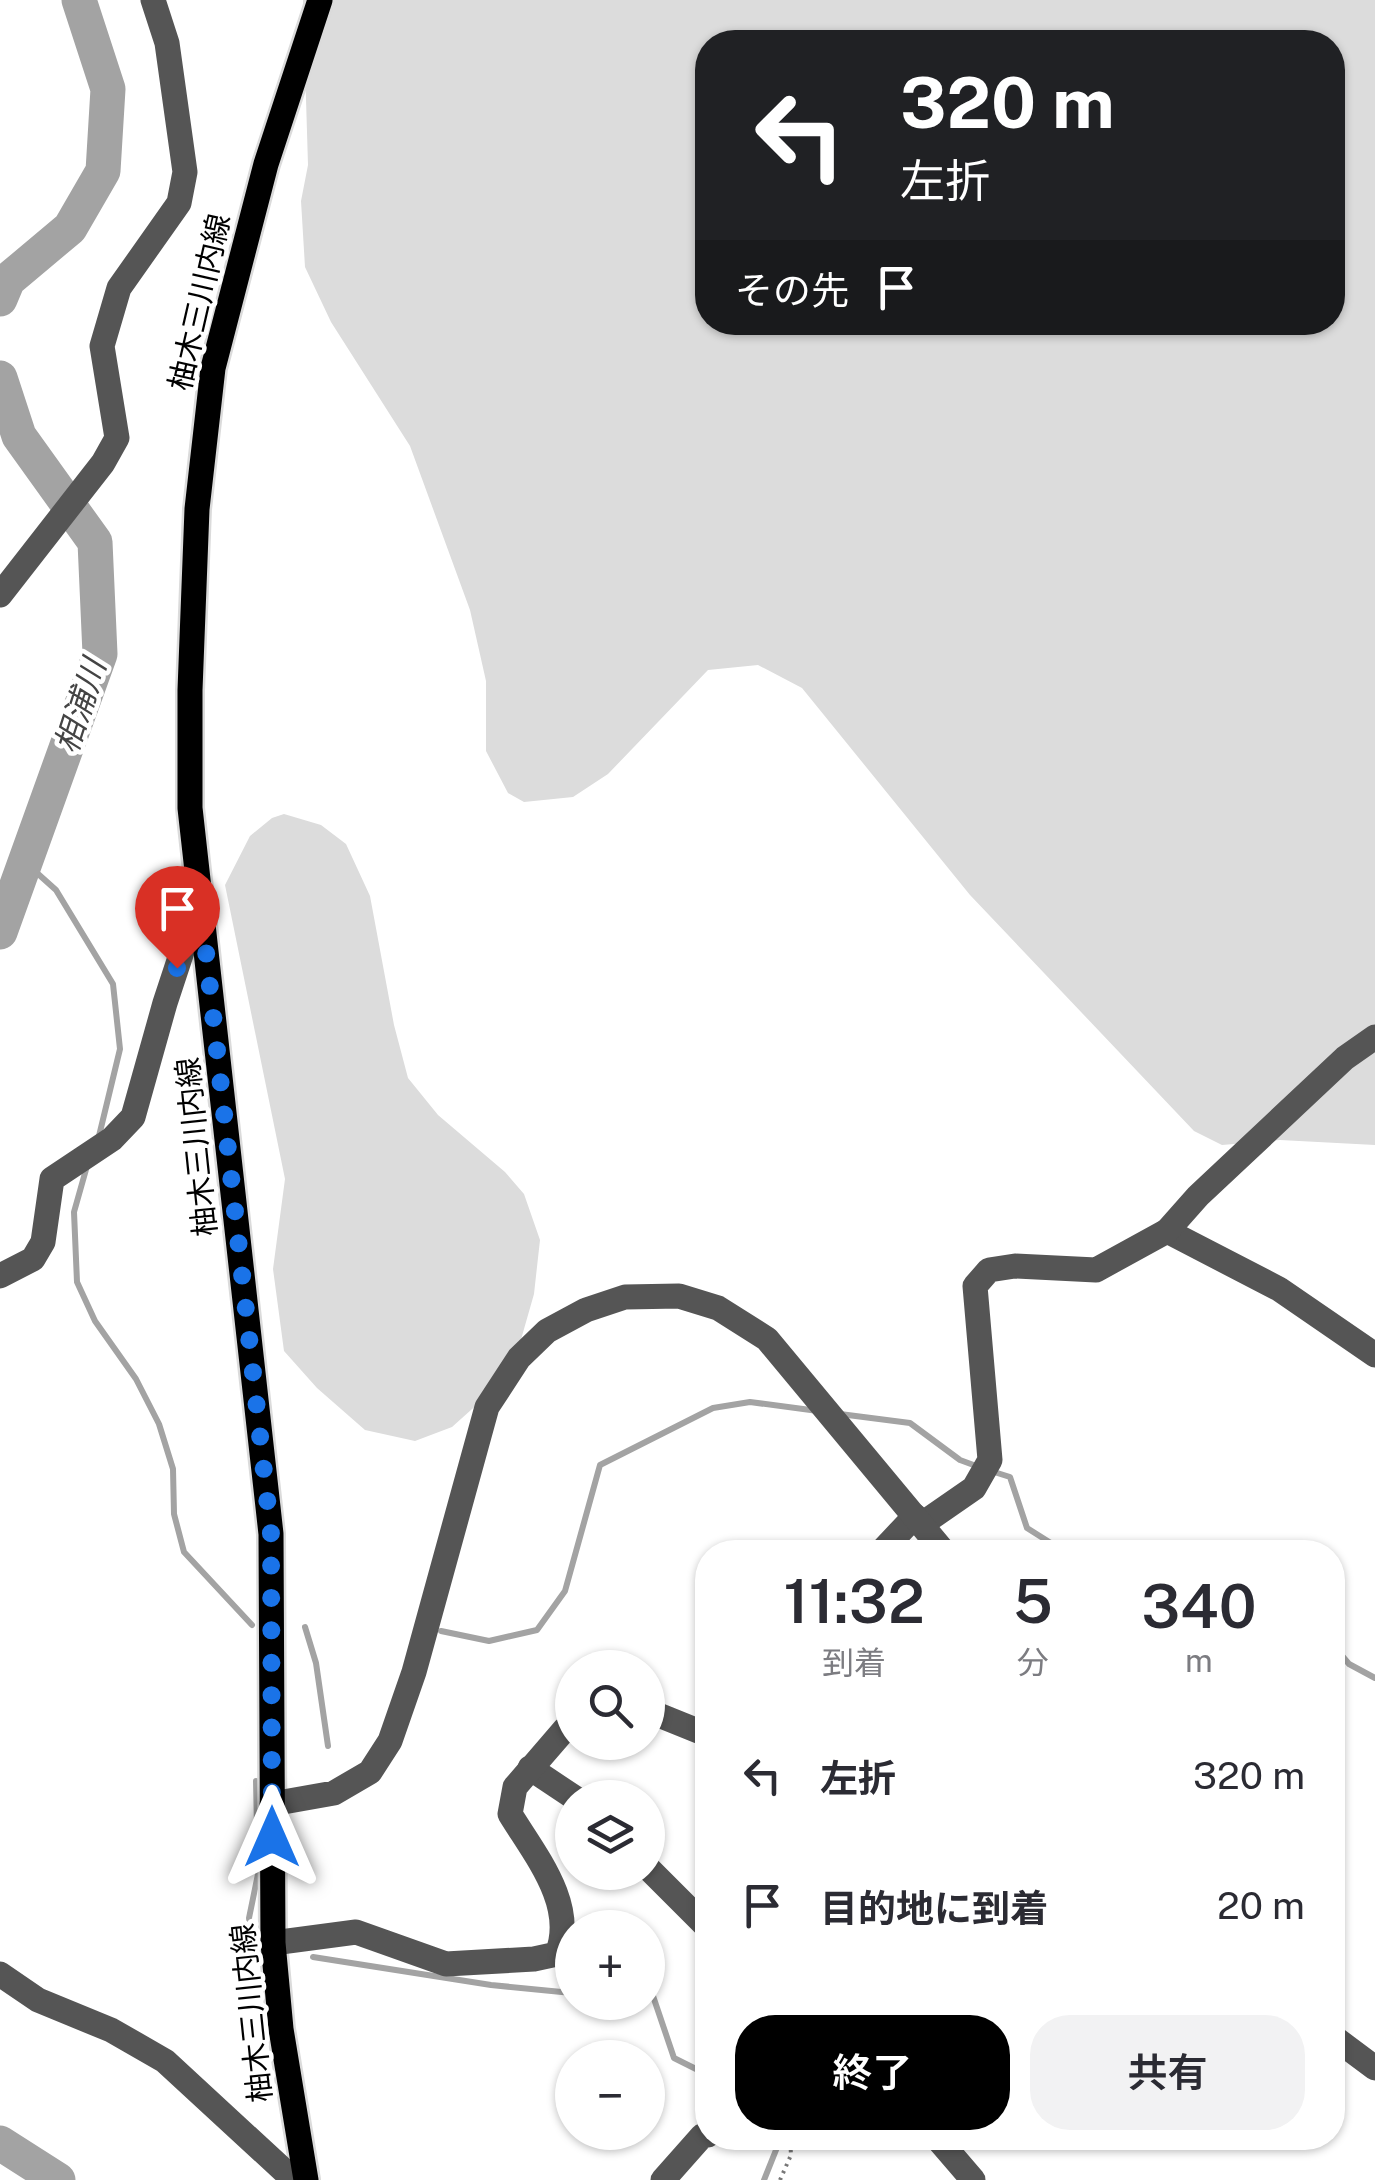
<!DOCTYPE html>
<html lang="ja">
<meta charset="utf-8">
<style>
body{margin:0;font-family:"Public Sans","Noto Sans JP",sans-serif;background:#f2f2f3;color:#2b2b33;height:100vh;display:flex;flex-direction:column;font-size:38px;white-space:nowrap}
*{box-sizing:border-box;margin:0}
p{font-size:32px;color:#7c7c81}
.icon{flex:none;width:55px;height:55px;fill:none;stroke:currentColor;stroke-width:2;stroke-linecap:round;stroke-linejoin:round}
.map{position:relative;flex:1;overflow:hidden}
.panel{position:absolute;left:695px;top:1540px;width:650px;height:610px;display:flex;flex-direction:column;background:#fff;border-radius:40px;box-shadow:0 2px 8px #0004}
.panel>*{flex:none}
.hud{position:absolute;left:695px;top:30px;width:650px;height:305px;border-radius:40px;box-shadow:0 2px 8px #0004;background:#202124;color:#fff;overflow:hidden}
.buttons{position:absolute;left:555px;top:1650px;display:grid;gap:20px}
.buttons a{display:grid;place-items:center;width:110px;height:110px;border-radius:50%;background:#fff;box-shadow:0 2px 8px #0004;font-size:50px}
.pin{position:absolute;display:grid;place-items:center;width:85px;height:85px;color:#fff;margin:-102px -42px;border-radius:50% 50% 50% 0;rotate:-45deg;box-shadow:0 0 10px #0007}
.pin .icon{rotate:45deg}
.me{position:absolute;width:110px;margin:-55px;rotate:0deg;stroke-linejoin:round;filter:drop-shadow(0 0 8px #0008)}
.turn{display:flex;align-items:center;gap:35px;height:210px;padding:0 40px;font-size:45px}
.turn .icon{width:130px;height:130px;stroke-width:2.5}
.turn b{display:block;font-size:70px;line-height:85px}
.then{display:flex;align-items:center;height:95px;padding:0 40px;background:#0003;gap:20px;font-size:38px}
.eta{display:flex;justify-content:space-evenly;align-items:center;height:170px;text-align:center}
.eta b{font-size:60px;font-weight:600;line-height:70px}
.cta{display:flex;gap:20px;margin-top:auto;padding:20px 40px}
.cta a{flex:1;height:115px;border-radius:40px;background:#000;color:#fff;font-size:40px;font-weight:600;line-height:115px;text-align:center}
.cta a+a{background:#f2f2f3;color:#2b2b33}
ul{padding:0;list-style:none}
li{display:flex;align-items:center;gap:30px;height:130px;padding:0 40px}
li div{flex:1}
li b{display:block;font-size:38px}
li em{font-style:normal}
.map>svg:first-child{display:block}
.green{fill:#dcdcdc;fill-rule:evenodd}
.lines{fill:none;stroke-linecap:round;stroke-linejoin:round}
.stream{stroke:#a3a3a3;stroke-width:6}
.river{stroke:#a3a3a3;stroke-width:35}
.major-casing{stroke:#dbdbdb;stroke-width:30}
.path{stroke:#777;stroke-width:4;stroke-dasharray:2.5 5;stroke-linecap:butt}
.minor{stroke:#555;stroke-width:25}
.major{stroke:#000;stroke-width:25}
.route{stroke:#1a73e8;stroke-width:18;stroke-dasharray:0 32.4}
.labels{text-anchor:middle;dominant-baseline:central;stroke-width:9;stroke-linejoin:round;paint-order:stroke}
.street-label{font-size:30px;fill:#000;stroke:#fff}
.water-label{font-size:32px;font-style:italic;fill:#444;stroke:#fff}
</style>
<div class="map">
<svg width="1375" height="2180" viewBox="0 0 1375 2180">
<rect width="100%" height="100%" fill="#fff"/>
<g class="green">
<path d="M303 0H1375V1145L1280 1140 1222 1145 1194 1131 970 895 802 688 758 665 708 670 608 774 573 797 524 802 508 793 486 751V681L470 610 410 446 331 322 305 267 301 201 308 165ZM708 42H1332V322H708Z"/>
<path d="M284 814 321 825 346 844 370 896 394 1025 408 1078 438 1115 505 1172 524 1194 540 1240 534 1294 518 1350 481 1401 452 1427 415 1441 365 1430 317 1388 284 1351 273 1269 285 1179 225 885 250 836 272 818Z"/>
</g>
<g class="lines">
<g class="stream">
<path d="M27 864 56 890 113 984 120 1049 99 1136"/>
<path d="M87 1166 74 1212 77 1282 95 1321 136 1379 159 1424 173 1469 174 1514 184 1552 252 1625"/>
<path d="M840 1414 910 1423 960 1460 979 1467"/>
<path d="M991 1471 1010 1477 1027 1528 1065 1552"/>
<path d="M305 1627 316 1663 328 1746"/>
<path d="M441 1631 489 1641 537 1630 565 1591 600 1465 713 1408 750 1402 818 1411"/>
<path d="M1332 1644 1349 1664 1375 1678"/>
<path d="M256 1781 258 1874 249 1918 252 1942 264 1957"/>
<path d="M313 1957 491 1985 572 1993"/>
<path d="M648 1990 652 1993 674 2058 708 2075"/>
<path d="M764 2180 778 2145 774 2138"/>
</g>
<g class="river">
<path d="M0 299 8 280 70 228 103 171 108 89 79 0"/>
<path d="M0 378 19 436 95 542 100 654 0 932"/>
<path d="M0 2143 58 2180"/>
</g>
<g class="major-casing">
<path id="major" d="M306 2180 281 2029 273 1943 271 1534 190 808V690L197 509 213 368 266 164 320 0"/>
</g>
<path class="path" d="M780 2180 791 2155 790 2138"/>
<g class="minor">
<path d="M0 595 103 463 117 438 102 346 119 288 179 203 185 172 167 43 153 0"/>
<path d="M1167 1231 1279 1289 1375 1355"/>
<path d="M0 1276 33 1259 43 1242 52 1179 112 1139 133 1117 165 1003 200 897"/>
<path d="M922 1524 974 1488 990 1460 975 1286 989 1270 1015 1266 1096 1270 1167 1231 1198 1196 1345 1058 1375 1037"/>
<path d="M881 1552 915 1516"/>
<path d="M648 1714H656L708 1735"/>
<path d="M530 1768 575 1798"/>
<path d="M272 1804 334 1793 370 1772 390 1741 414 1672 487 1407 519 1358 547 1331 586 1310 625 1297 679 1296 718 1308 767 1339 944 1552"/>
<path d="M648 1868 708 1928"/>
<path d="M273 1943 356 1932 446 1964 534 1959 557 1954C577 1905 535 1855 510 1814L515 1787 565 1729 572 1726"/>
<path d="M0 1974 38 2000 111 2030 165 2061 294 2180"/>
<path d="M1332 2036 1375 2068"/>
<path d="M937 2138 973 2180"/>
<path d="M663 2180 702 2136 708 2135"/>
</g>
<use href="#major" class="major"/>
</g>
<g class="lines">
<path class="route" d="M177 968 200 898 271 1534 272 1837"/>
</g>
<g class="labels">
<g class="street-label">
<text transform="translate(199 302) rotate(-77)">柚木三川内線</text>
<text transform="translate(196 1147) rotate(-96)">柚木三川内線</text>
<text transform="translate(251 2013) rotate(-96)">柚木三川内線</text>
</g>
<g class="water-label">
<text transform="translate(80 706) rotate(-72)">相浦川</text>
</g>
</g>
</svg>
<div class="buttons">
<a><svg class="icon" aria-label="search" viewBox="0 0 24 24"><circle cx="10" cy="10" r="6"/><path d="M15 15l6 6"/></svg></a>
<a><svg class="icon" aria-label="layers" viewBox="0 0 24 24"><path d="M12 4l9 5-9 5-9-5zM3 14l9 5 9-5"/></svg></a>
<a>+</a>
<a>−</a>
</div>
<div class="pin" style="left:177px;top:968px;background:#d93025"><svg class="icon" aria-label="arrive" viewBox="0 0 24 24"><path d="M6 21V4h12l-3 4 3 4H6"/></svg></div>
<svg class="me" style="left:272px;top:1837px" viewBox="-20 -20 40 40"><path d="M0-17L14 15 0 8-14 15z" fill="#1a73e8" stroke="#fff" stroke-width="4"/></svg>
<div class="hud">
<div class="turn"><svg class="icon" aria-label="left" viewBox="0 0 24 24"><path d="M17 20v-9H6M10 6l-5 5 5 5"/></svg><div><b>320 m</b>左折</div></div>
<div class="then">その先<svg class="icon" aria-label="arrive" viewBox="0 0 24 24"><path d="M6 21V4h12l-3 4 3 4H6"/></svg></div>
</div>
<section class="panel">
<div class="eta">
<div><b>11:32</b><p>到着</p></div>
<div><b>5</b><p>分</p></div>
<div><b>340</b><p>m</p></div>
</div>
<ul>
<li><svg class="icon" aria-label="left" viewBox="0 0 24 24"><path d="M17 20v-9H6M10 6l-5 5 5 5"/></svg><div><b>左折</b></div><em>320 m</em></li>
<li><svg class="icon" aria-label="arrive" viewBox="0 0 24 24"><path d="M6 21V4h12l-3 4 3 4H6"/></svg><div><b>目的地に到着</b></div><em>20 m</em></li>
</ul>
<div class="cta"><a>終了</a><a>共有</a></div>
</section>
</div>
